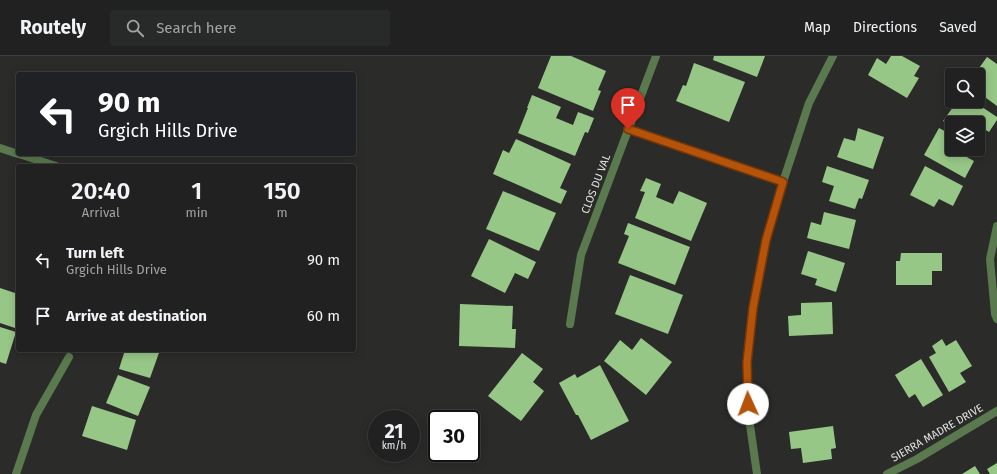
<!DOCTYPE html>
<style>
body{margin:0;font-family:"Fira Sans",sans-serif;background:#282929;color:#f1f3f6;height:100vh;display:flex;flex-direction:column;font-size:15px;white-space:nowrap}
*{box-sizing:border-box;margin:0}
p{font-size:13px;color:#a2a3a5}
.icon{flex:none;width:22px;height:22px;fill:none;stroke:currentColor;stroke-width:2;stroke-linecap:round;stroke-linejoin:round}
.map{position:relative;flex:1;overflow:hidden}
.sheet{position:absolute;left:16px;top:108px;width:340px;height:188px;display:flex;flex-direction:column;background:#202120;border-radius:4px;box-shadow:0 2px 10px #0003,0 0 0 1px #3d3e3e}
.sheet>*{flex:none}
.banner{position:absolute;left:16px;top:16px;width:340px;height:84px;border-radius:4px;box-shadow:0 2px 10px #0003,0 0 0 1px #3d3e3e;background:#202124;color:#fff;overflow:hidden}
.buttons{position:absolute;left:945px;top:12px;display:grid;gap:8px}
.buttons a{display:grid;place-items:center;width:40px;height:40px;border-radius:4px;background:#202120;box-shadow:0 2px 10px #0003,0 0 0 1px #3d3e3e;font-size:20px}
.speed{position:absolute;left:368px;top:354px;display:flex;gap:8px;font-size:20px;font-weight:700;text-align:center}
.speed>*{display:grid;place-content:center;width:52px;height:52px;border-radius:50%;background:#202120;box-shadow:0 2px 10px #0003,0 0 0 1px #3d3e3e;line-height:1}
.speed small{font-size:10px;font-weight:400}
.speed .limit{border:2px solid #111;border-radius:6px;background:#fff;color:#111}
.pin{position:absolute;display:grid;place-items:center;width:34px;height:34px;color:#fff;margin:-41px -17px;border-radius:50% 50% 50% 0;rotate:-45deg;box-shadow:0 0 4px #0007}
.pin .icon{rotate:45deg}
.me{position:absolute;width:44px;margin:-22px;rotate:358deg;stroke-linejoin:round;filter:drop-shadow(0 0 3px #0008)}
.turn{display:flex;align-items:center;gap:14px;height:84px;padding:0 16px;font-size:18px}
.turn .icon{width:52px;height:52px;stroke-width:2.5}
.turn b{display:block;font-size:28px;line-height:34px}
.eta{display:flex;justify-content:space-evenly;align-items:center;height:68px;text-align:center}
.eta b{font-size:24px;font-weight:600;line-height:28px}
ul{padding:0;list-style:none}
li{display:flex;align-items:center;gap:12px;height:56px;padding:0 16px}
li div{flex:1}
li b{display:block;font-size:15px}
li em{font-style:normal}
header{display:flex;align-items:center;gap:24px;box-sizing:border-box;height:56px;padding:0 20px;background:#202120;border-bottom:1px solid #3d3e3e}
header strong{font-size:19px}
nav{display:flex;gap:22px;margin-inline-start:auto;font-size:14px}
.search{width:280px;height:36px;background:#282929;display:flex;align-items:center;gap:10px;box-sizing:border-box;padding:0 14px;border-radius:4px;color:#a2a3a5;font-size:15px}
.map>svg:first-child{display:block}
.building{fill:#97c786}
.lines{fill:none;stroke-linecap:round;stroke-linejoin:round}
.minor{stroke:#5a794f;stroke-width:8}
.route-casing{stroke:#753606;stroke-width:10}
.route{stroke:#b45309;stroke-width:7}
.labels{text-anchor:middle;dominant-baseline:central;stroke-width:4;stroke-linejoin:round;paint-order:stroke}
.street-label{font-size:11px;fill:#e0e1e0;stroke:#2b2c2a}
</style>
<header>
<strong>Routely</strong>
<div class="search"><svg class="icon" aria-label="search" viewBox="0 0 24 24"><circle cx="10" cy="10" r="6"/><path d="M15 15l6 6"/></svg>Search here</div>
<nav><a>Map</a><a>Directions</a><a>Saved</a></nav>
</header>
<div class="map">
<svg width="997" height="418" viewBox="0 0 997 418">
<rect width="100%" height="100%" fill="#2b2c2a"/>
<g class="building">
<path d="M551 0H571L606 15 598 34 601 35 593 55 538 32Z"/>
<path d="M714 0H765L757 21 713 4Z"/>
<path d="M891 0H902L920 10 914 20 919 22 907 42 868 19 877 2 886 8Z"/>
<path d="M987 1 997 8V50L978 36V19H974Z"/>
<path d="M694 7 745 26 729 66 676 45 683 29 686 30Z"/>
<path d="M532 39 561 51 556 62 573 69 578 56 594 62 588 77 585 76 575 100 518 77 528 52H527Z"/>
<path d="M960 45H973L997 61V64L989 76 981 71 978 75V67H952V70L943 65 956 47 958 48Z"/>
<path d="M858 72 884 81 873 113 837 101 844 82 855 85Z"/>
<path d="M939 72 952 79V93H966L963 99 974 105 965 122 924 99Z"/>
<path d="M516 83 571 108 560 132 567 135 561 148 493 118 503 94 509 97Z"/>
<path d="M827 110 869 124 862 143 859 142 855 153 829 145 834 130 822 126Z"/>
<path d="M925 110 963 130 953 150 939 143 934 151 910 139Z"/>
<path d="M646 122 661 128 656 141 673 148 679 135 707 147 691 185 635 162 645 136 640 135Z"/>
<path d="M503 135 556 157 539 195 486 173Z"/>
<path d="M824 156 856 164 849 193 807 182 811 166 821 169Z"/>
<path d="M628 167 690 191 675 229 618 207 629 180 624 178Z"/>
<path d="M489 183 536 206 528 223 515 217 505 237 471 220Z"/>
<path d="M808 195 845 207 836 236 815 229 817 223 801 218Z"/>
<path d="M901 197H942V215H932V229H896V205H900Z"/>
<path d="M630 219 683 239 668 278 615 258Z"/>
<path d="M0 232 18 238V273L0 267Z"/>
<path d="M832 246 833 278 789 280 788 260 801 259V247Z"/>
<path d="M460 248 513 250 512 273H516L515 292 459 290Z"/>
<path d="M0 271 16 276 6 308 0 306Z"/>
<path d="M641 282 672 306 646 339 604 305 620 284 632 294Z"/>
<path d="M942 283 946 290 956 284 972 310 960 317 966 326 949 336 929 301 936 297 932 290Z"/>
<path d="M125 294H160L150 322 119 313Z"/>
<path d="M522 297 543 313 533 326 544 335 521 365 488 340Z"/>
<path d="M921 303 943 339 923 351 915 338 909 342 895 319Z"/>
<path d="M600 309 629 365 591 384 578 359H576L559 327 575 318 577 322Z"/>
<path d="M118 319 150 331 138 360 106 347Z"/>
<path d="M92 350 136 364 127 394 82 380Z"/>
<path d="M833 370 836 392 831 393 832 403 803 407 801 392 791 393 789 376Z"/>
<path d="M997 407V418H990L987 413Z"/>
<path d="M975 410 980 418H962Z"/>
</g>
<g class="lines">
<g class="minor">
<path d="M628 73 783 126"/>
<path d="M0 92 18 98"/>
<path d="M19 98 56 110"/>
<path d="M997 170 990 203 995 258 997 263"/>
<path d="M570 268 581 199 656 0"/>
<path d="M16 418 36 359 69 301"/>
<path d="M757 418 749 362 747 306 753 252 766 184 783 126 809 47 833 0"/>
<path d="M887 418 917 403 997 355"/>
</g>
</g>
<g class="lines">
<g class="route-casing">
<path id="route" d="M628 73 783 126 766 184 753 252 747 306 748 348"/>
</g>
<use href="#route" class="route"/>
</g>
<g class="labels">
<g class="street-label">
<text transform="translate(596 128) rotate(-69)">CLOS DU VAL</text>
<text transform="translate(937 377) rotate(-30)">SIERRA MADRE DRIVE</text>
</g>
</g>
</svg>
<div class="buttons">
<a><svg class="icon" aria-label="search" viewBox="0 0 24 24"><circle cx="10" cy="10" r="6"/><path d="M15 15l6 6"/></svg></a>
<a><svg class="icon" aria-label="layers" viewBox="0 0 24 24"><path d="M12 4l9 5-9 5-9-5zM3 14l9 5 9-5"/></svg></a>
</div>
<div class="speed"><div>21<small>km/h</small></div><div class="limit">30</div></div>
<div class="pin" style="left:628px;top:73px;background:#d93025"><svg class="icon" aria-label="arrive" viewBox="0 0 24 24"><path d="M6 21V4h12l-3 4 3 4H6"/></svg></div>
<svg class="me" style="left:748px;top:348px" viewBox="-20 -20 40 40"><circle r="19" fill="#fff"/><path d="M0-13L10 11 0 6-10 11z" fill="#b45309"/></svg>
<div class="banner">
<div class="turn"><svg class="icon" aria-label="left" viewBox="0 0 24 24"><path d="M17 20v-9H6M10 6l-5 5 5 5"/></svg><div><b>90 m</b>Grgich Hills Drive</div></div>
</div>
<section class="sheet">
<div class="eta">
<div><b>20:40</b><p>Arrival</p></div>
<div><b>1</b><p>min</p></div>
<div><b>150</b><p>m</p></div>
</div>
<ul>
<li><svg class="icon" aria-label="left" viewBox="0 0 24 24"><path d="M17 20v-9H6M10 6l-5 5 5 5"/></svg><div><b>Turn left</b><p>Grgich Hills Drive</p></div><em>90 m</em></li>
<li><svg class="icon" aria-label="arrive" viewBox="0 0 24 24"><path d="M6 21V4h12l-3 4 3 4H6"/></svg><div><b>Arrive at destination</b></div><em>60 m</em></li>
</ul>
</section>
</div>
